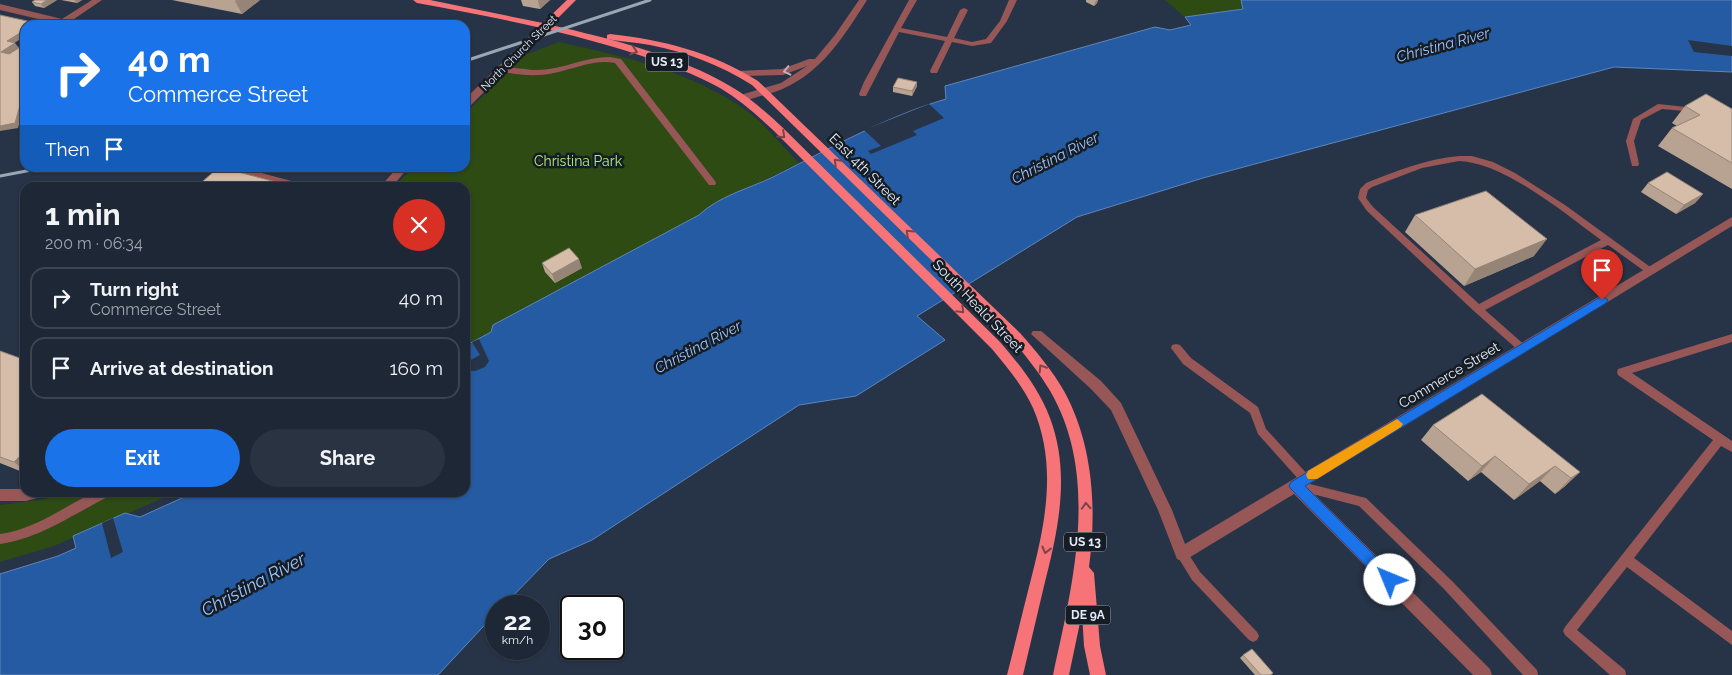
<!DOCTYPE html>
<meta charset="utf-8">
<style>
body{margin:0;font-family:Raleway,sans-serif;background:#2a3341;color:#f1f3f6;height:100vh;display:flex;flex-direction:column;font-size:19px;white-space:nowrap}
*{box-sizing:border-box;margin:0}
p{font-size:16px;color:#a0a5ad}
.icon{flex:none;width:28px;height:28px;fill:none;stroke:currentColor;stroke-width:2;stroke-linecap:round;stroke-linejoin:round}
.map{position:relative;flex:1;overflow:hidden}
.sheet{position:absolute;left:20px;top:182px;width:450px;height:315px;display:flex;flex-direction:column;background:#1d2735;border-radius:15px;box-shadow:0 1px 4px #0004,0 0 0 1px #3b4450}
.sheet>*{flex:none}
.hud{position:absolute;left:20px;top:20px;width:450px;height:152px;border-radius:15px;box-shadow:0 1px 4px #0004,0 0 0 1px #3b4450;background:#1a73e8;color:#fff;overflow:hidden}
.speed{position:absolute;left:485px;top:595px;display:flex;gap:10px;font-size:25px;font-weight:700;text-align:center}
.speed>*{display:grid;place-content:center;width:65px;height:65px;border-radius:50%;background:#1d2735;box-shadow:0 1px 4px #0004,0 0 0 1px #3b4450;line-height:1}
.speed small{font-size:12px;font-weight:400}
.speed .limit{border:2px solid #111;border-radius:8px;background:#fff;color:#111}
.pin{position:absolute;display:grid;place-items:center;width:42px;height:42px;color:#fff;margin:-51px -21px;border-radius:50% 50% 50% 0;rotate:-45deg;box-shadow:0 0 5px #0007}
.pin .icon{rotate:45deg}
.me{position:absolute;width:55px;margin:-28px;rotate:315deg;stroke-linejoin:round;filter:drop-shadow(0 0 4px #0008)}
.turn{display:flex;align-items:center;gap:18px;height:105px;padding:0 25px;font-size:22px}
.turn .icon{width:65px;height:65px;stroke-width:2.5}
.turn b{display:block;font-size:35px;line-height:42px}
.then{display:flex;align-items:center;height:48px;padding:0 25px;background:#0003;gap:10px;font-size:19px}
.round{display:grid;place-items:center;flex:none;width:52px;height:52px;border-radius:26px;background:#2a3341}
.head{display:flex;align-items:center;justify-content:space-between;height:85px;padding:0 25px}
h1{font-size:30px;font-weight:700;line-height:38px}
.primary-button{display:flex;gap:10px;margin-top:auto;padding:10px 25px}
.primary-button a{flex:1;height:58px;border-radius:30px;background:#1a73e8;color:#fff;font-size:20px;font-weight:700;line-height:58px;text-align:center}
.primary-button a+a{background:#2a3341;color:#f1f3f6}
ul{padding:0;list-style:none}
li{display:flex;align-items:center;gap:15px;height:62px;margin:0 10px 8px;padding:0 15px;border:2px solid #3b4450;border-radius:15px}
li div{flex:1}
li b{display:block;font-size:19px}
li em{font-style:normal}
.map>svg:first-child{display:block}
.green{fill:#2d4b13}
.water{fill:#255ba2;stroke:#5e86bc}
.pier{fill:#273447}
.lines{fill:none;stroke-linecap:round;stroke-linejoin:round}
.service{fill:#975757;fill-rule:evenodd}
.minor{fill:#975757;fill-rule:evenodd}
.tertiary{fill:#975757;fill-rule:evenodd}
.primary{fill:#f67478;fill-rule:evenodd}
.rail{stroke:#9ba6b5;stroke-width:3}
.wall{fill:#b8a392}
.shaded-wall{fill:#968477}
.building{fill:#d6bdaa;stroke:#968477}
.oneway{stroke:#7b444a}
.oneway2{stroke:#c4b0b7}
.route{fill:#1a73e8;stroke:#114b97}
.slow{fill:#f59e0b}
.labels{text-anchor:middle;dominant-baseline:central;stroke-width:5;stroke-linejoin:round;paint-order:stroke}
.far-street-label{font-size:11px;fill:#e2ebf7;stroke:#161c24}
.shield{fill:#161c24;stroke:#a5adb8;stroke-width:1}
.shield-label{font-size:12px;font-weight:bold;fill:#e2ebf7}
.park-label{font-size:14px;fill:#adee7e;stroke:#161c24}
.street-label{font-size:14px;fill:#e2ebf7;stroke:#161c24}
.water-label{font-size:15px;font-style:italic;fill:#99c3fd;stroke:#161c24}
.near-water-label{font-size:18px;font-style:italic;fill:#99c3fd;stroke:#161c24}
</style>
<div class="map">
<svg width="1732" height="675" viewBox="0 0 1732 675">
<rect width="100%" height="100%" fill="#273447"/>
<g class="green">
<path d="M1165 0H1241L1244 8 1185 17Z"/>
<path d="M559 42C623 56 694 72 748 112 767 126 783 147 799 163L742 191 702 223 465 345V188H393L413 168H465V114L522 56Z"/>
<path d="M64 493H174L54 546 0 562V505L46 499Z"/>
</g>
<path class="water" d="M1241 0H1732V72L1614 67 1203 178 1077 217 917 316 945 340 856 396 799 405 592 540 549 559 503 606H496V613L438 675H0V574L58 556 76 548 73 536 125 513 140 517 193 493 465 492V346L491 332 493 325 699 215C719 196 748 189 773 177 829 149 885 117 946 99L945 86 1155 27 1170 30 1191 25 1185 17 1243 9Z"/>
<g class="pier">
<path d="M1688 40 1732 46V56L1694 52Z"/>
<path d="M929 104 944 118 913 131 917 135 871 154 868 151 881 146 864 130Z"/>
<path d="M479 339 489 361 485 367 475 371H465V363L480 355 472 342Z"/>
<path d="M113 518 123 552 111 558 102 523Z"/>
</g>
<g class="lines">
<g class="service">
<path d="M909 0H917L901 28 947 37 960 10 964 8 968 10 954 38 972 42 986 39 1000 21 1009 0H1017L1007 21 991 43 972 46 952 42 937 73H931L930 71 945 41 899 32 867 94 866 96H860L859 94 864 82Z"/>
<path d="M610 57 621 59 715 181 716 183 715 185H709L615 63C594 59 575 69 554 73 536 77 517 75 499 71L498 69C504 65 527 70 536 70 562 70 584 57 610 57Z"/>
<path d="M1658 104 1696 108 1700 110 1696 112 1662 109 1641 120 1634 141 1639 164 1638 166H1632L1626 141 1633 119Z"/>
<path d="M1459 156H1472L1493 162 1515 173 1565 205 1653 269 1655 271 1653 273H1647L1608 245 1485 310 1528 348 1527 351H1519L1475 312 1367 211 1358 198 1360 189 1366 183C1396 171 1426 159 1459 156ZM1459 161C1505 163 1564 213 1601 240L1479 304 1373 207 1366 198 1368 190 1372 187 1422 168Z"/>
<path d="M243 168 310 186 311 188H294L240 173 239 171Z"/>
<path d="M1732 334V342L1632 373 1732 441V452L1721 446 1634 558 1732 631V645L1627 567 1577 630 1625 670 1626 675H1610L1565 635 1563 631 1565 627 1713 440 1618 375 1617 372 1618 369Z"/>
<path d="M1176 344 1180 345 1191 358 1258 407 1266 429 1309 476 1311 479 1306 483 1366 498 1452 581 1537 670 1538 675H1523L1444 589 1359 506 1293 489 1291 486 1293 483 1301 482 1258 434 1250 413 1183 364 1171 348 1172 345Z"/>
<path d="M95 492H113L112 495C74 513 42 538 0 544V534C36 529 63 507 95 492Z"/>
<path d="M1182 549 1186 550 1200 572 1257 632 1259 636 1257 640 1253 642 1249 640 1192 580 1176 554 1178 550Z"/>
</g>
<g class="minor">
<path d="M92 0H102L71 21 80 25H64L0 10V4L62 19Z"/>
<path d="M859 0H867C841 41 815 83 764 95 756 97 746 102 737 100V96L781 83 807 66 783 75 741 76 736 73 738 71 782 69 809 59H815L835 35Z"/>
<path d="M1732 217V226L1306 486 1490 669 1492 675H1473L1294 494 1187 559 1182 561 1177 559 1158 510 1111 410 1091 389 1031 334 1033 331H1041L1101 381 1121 403 1172 510 1185 544Z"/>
</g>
<g class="tertiary">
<path d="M545 23 550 26 469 107 465 108V99L542 24Z"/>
<path d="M397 168H408L391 188H379Z"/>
<path d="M0 489H25V492H46L44 496 26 501H0Z"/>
</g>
<g class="primary">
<path d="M413 0H430L543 23 567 0H576L551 25C608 38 680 56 730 86 749 97 765 111 781 126L1000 342C1020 365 1039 389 1050 418 1071 474 1058 531 1044 586 1037 616 1030 645 1023 675H1007C1015 644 1022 614 1030 583 1045 525 1058 466 1033 408 1023 386 1007 367 992 349L774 131C757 115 740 100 720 88 695 74 667 64 639 55 567 31 492 17 417 3Z"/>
<path d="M610 34C663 40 712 52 758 81L1020 333C1036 351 1052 370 1064 391 1093 444 1097 508 1089 567L1094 573 1100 646 1106 675H1090L1084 646 1082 613 1069 675H1053C1072 587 1099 483 1054 398 1043 377 1027 358 1012 339L752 85C720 65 687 52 650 45 635 42 621 42 607 39V35Z"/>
</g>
<g class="rail">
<path d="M465 61 650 0"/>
<path d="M0 176 42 168"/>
</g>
</g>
<g class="wall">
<path d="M57 0 44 8 35 6 32 2Z"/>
<path d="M61 0H82L77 3Z"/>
<path d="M172 0H260L242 14Z"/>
<path d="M521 0H550L540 9 523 6Z"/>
<path d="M1086 0H1098L1097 3 1094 6 1086 2Z"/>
<path d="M917 86 912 96 893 92V87Z"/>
<path d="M1685 106 1732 109V189L1658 146 1672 128 1677 126 1672 123Z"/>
<path d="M1648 183 1703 194 1695 203 1676 214 1641 192Z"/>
<path d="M1415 215 1534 256 1464 286 1405 232Z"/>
<path d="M542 263 582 268 555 283 545 272Z"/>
<path d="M0 351 25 360V473L0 463Z"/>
<path d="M1433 425 1580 472 1564 487 1555 494 1540 481 1514 500 1481 472 1468 481 1421 440Z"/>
<path d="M1243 655 1273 673 1271 675H1255L1240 658Z"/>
</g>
<g class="shaded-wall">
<path d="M47 0H57L44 8 41 4Z"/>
<path d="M74 0H82L77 3Z"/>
<path d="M236 0H260L242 14 235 1Z"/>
<path d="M538 0H550L540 9 538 1Z"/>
<path d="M1097 0H1098L1097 3 1094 6 1095 2Z"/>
<path d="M25 30V36L10 46 7 41Z"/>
<path d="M15 43 19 48 5 56 1 52Z"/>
<path d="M917 82V86L912 96V91Z"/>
<path d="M25 90V105L18 128 0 131V126Z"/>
<path d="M1703 194 1695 203 1676 214 1684 205Z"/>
<path d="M1547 239 1534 256 1464 286 1475 269Z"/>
<path d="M579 259 582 268 555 283 552 274Z"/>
<path d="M25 451V471L14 462Z"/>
<path d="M1495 456 1481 472 1468 481 1482 466Z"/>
<path d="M1555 466 1540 481 1514 500 1529 484Z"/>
<path d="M1580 472 1564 487 1555 494 1571 478Z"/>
</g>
<g class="building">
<path d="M35 0H47L41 4 32 2Z"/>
<path d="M0 15 36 23 32 25H25V30L7 41 15 43 1 52 9 54 25 44V90L24 91 15 123 0 126Z"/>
<path d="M898 78 917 82 912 91 893 87Z"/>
<path d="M1706 94 1732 109V163L1672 128 1700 115 1685 106Z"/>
<path d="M218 168H223L299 188H195Z"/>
<path d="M1667 172 1703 194 1684 205 1648 183Z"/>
<path d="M1486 191 1547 239 1475 269 1415 215Z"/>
<path d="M569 248 579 259 552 274 542 263Z"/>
<path d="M0 351 25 360V451L14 462 0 457Z"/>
<path d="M1482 394 1580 472 1571 478 1555 466 1529 484 1495 456 1482 466 1433 425Z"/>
<path d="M1252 649 1273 673 1270 675H1261L1243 655Z"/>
</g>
<defs><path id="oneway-chevron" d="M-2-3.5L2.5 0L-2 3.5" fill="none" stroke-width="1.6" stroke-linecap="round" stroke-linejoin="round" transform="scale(1.25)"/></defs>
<g class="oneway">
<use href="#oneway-chevron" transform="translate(634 51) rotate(18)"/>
<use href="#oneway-chevron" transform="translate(782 135) rotate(43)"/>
<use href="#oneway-chevron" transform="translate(837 162) rotate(-135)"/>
<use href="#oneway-chevron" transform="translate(909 233) rotate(-136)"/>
<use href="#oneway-chevron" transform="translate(961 310) rotate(45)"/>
<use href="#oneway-chevron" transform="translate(1042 368) rotate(-123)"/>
<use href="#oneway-chevron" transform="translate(1086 506) rotate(-93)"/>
<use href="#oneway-chevron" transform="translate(1046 550) rotate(104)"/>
</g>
<use class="oneway2" href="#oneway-chevron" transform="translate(787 71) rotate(167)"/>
<path class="route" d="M1602 296 1608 300 1606 303 1305 486 1395 576 1397 580 1395 585 1390 587 1385 585 1291 489 1289 486 1291 482Z"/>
<path class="slow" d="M1397 419 1403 424 1401 427 1317 479H1308L1306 475 1308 471Z"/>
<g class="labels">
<g class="far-street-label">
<text transform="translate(519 53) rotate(-45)">North Church Street</text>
</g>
<g class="shield">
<rect x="646" y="52.5" width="42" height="19" rx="4"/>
<rect x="1064" y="532.5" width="42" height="19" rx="4"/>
<rect x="1065.5" y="605.5" width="45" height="19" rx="4"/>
</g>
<g class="shield-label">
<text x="667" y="62">US 13</text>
<text x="1085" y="542">US 13</text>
<text x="1088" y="615">DE 9A</text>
</g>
<g class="park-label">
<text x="578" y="161">Christina Park</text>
</g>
<g class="street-label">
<text transform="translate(865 169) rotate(45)">East 4th Street</text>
<text transform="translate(978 306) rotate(46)">South Heald Street</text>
<text transform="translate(1449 375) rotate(-31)">Commerce Street</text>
</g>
<g class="water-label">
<text transform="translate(1443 45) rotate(-15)">Christina River</text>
<text transform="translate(1055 158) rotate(-27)">Christina River</text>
<text transform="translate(698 347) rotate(-28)">Christina River</text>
</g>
<g class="near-water-label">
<text transform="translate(253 584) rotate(-28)">Christina River</text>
</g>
</g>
</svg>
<div class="speed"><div>22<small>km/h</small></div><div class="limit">30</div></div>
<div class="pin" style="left:1602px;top:300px;background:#d93025"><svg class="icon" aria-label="arrive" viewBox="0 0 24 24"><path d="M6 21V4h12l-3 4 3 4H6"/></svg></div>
<svg class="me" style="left:1390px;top:580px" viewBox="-20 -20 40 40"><circle r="19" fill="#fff"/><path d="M0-13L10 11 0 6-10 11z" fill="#1a73e8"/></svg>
<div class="hud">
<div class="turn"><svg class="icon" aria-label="right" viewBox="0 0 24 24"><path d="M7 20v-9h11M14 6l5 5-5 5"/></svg><div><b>40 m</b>Commerce Street</div></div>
<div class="then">Then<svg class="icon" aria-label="arrive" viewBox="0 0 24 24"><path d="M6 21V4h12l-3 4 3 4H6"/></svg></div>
</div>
<section class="sheet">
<div class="head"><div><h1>1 min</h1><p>200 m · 06:34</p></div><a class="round" style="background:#d93025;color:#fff"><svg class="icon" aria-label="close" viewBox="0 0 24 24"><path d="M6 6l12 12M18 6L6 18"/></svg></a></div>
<ul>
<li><svg class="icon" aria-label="right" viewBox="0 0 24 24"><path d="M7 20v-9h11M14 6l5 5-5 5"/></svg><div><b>Turn right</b><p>Commerce Street</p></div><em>40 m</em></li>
<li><svg class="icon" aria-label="arrive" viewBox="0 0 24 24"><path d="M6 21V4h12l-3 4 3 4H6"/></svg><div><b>Arrive at destination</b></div><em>160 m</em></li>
</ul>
<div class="primary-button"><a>Exit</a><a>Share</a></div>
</section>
</div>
